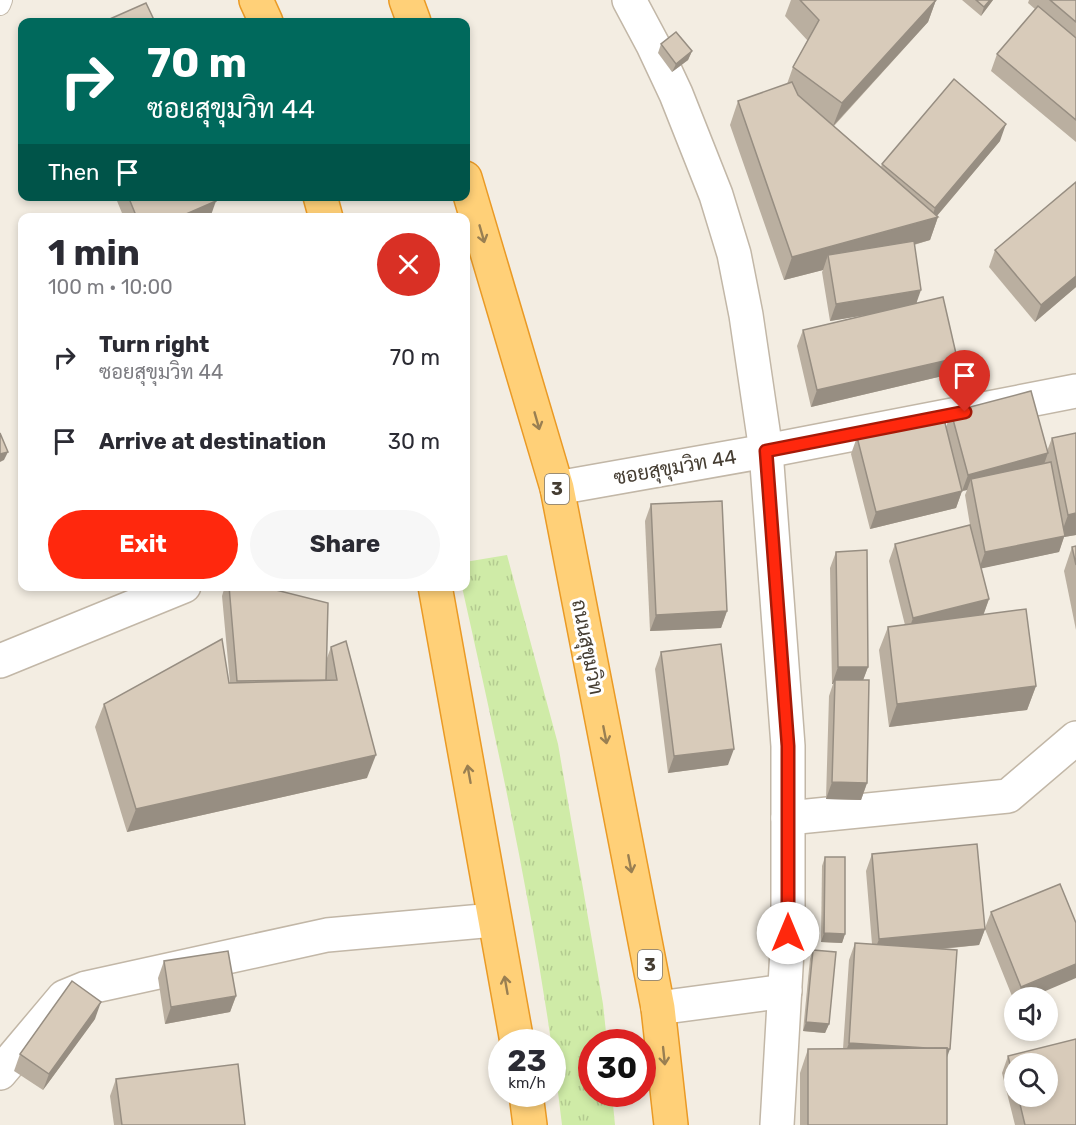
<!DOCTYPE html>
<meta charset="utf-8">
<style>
body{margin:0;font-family:Rubik,Sarabun,sans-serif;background:#f7f7f7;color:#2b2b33;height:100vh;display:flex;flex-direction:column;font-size:22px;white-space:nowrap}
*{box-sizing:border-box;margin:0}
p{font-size:20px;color:#7c7c81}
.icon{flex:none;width:33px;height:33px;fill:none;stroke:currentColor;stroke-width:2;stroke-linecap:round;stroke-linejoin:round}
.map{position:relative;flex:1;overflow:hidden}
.sheet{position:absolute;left:18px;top:213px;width:452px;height:378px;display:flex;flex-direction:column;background:#fff;border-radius:12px;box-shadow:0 3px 9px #0003}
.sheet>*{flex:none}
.top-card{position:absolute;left:18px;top:18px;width:452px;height:183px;border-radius:12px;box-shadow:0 3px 9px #0003;background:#00695c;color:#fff;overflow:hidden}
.controls{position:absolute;left:1004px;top:987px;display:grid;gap:12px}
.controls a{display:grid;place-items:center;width:54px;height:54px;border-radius:50%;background:#fff;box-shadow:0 3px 9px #0003;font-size:30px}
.speed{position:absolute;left:488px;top:1029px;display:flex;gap:12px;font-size:30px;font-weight:700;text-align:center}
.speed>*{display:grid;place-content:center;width:78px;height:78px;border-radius:50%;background:#fff;box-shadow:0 3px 9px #0003;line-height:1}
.speed small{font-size:15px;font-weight:400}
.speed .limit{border:9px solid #d22;background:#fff;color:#111}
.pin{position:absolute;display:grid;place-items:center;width:51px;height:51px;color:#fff;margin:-62px -26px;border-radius:50% 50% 50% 0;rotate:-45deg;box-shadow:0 0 6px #0007}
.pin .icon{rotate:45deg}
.me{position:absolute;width:66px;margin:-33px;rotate:0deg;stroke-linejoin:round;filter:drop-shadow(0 0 4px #0008)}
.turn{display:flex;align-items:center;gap:21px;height:126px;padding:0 30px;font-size:27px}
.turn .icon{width:78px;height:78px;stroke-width:2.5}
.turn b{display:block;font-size:42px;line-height:51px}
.then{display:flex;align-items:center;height:57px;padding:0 30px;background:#0003;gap:12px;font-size:22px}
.round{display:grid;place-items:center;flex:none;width:63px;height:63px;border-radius:32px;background:#f7f7f7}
.head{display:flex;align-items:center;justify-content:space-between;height:102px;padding:0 30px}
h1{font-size:36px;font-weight:700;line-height:45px}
.primary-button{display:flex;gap:12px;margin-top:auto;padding:12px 30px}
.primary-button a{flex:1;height:69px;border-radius:36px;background:#ff280d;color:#fff;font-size:24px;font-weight:700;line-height:69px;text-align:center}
.primary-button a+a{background:#f7f7f7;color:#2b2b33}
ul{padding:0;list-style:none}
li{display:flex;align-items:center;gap:18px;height:84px;padding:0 30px}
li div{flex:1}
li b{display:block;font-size:22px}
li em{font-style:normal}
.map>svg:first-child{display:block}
.grass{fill:url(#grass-tufts)}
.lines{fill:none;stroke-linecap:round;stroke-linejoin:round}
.service-casing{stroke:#c2b7a7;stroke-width:22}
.minor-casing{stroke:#c2b7a7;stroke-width:36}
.trunk-casing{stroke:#ea9a25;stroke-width:36}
.service{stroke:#fff;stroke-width:20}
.minor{stroke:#fff;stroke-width:33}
.trunk{stroke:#ffd078;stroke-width:33}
.wall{fill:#baafa0;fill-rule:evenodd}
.shaded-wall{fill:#978e82}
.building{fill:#d8cbba;stroke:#978e82;stroke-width:1.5}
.oneway{stroke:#997f52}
.route-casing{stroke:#a61a08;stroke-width:15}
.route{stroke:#ff280d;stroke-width:10}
.labels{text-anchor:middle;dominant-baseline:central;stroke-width:6;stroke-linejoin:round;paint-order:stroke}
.shield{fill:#fff;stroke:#7d7770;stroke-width:1.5}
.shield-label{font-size:18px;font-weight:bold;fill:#453d32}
.street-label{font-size:20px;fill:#453d32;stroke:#fff}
</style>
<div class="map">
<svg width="1076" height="1125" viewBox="0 0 1076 1125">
<defs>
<pattern id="grass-tufts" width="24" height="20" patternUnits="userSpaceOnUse" patternTransform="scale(1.5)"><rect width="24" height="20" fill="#cfeba7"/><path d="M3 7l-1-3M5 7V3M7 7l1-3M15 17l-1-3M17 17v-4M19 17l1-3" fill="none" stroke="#b3ca90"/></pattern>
</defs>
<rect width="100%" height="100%" fill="#f3ede2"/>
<path class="grass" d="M507 555 558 744 603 1004 607 1042H591V1094H612L615 1125H562C541 944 502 765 462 587L465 586V562Z"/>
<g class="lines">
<g class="service-casing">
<path id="service" d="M0 5 2 0"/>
</g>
<g class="minor-casing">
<g id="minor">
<path d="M629 0 653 45 676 94 716 195 734 254 746 315 766 451 788 746V933L777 1125"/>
<path d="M557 488 766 451 1076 391"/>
<path d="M0 661 184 586"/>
<path d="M788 818 1008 796 1076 738"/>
<path d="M658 1008 785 991"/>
<path d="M0 1073 64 997 86 988 327 935 494 920"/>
</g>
</g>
<g class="trunk-casing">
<g id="trunk">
<path d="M256 0 266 22"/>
<path d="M406 0 414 22"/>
<path d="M465 178 557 488 658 1008 671 1125"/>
<path d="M320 196 326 218"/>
<path d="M435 586 517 1042"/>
<path d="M526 1094 530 1125"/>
</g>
</g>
<use href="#service" class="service"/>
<use href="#minor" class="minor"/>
<use href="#trunk" class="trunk"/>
</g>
<g class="wall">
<path d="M791 0H936L928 22 834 126 881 167 882 164 1000 141 937 216 938 217 930 240 914 245 917 304 951 374 811 407 797 346 803 330 870 314 830 321 822 272 823 270 784 280 730 125 738 101 787 84 793 67 808 41 785 16Z"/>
<path d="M962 0H993L981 16Z"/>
<path d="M1029 0H1076V142L991 71 997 54 1035 9 1028 3Z"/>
<path d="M661 44 692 51 688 60 672 72 658 53Z"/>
<path d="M115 196H214L210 218H124Z"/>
<path d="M995 250 1076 287 1035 322 989 267Z"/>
<path d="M951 412 1047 451 1052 438 1076 433V535L1064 537 1059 552 981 568 989 599 983 615 1036 686 1027 710 889 727 879 650 888 627 905 625 889 561 895 544 970 525 965 495 967 490 962 491 956 508 870 529 851 454 857 437 946 427Z"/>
<path d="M651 504 727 611 721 628 650 631 645 521Z"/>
<path d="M1076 546V630L1064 571 1072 547Z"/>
<path d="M836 552 868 667 863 680 867 783 861 800 826 799 829 696 833 684H832L830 568Z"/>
<path d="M225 586H260L327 658 331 647 367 778 127 832 95 727 104 704 230 683 222 596Z"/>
<path d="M661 652 728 765 668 773 655 669Z"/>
<path d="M872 854 985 928 991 912 1029 998H1014V1001L985 929 979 945 943 949 947 1058V1125H800V1073L808 1049H843L849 960 855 943 872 944 866 871Z"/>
<path d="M825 857 845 934 842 943 821 942 822 866Z"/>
<path d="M813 950 829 1024 825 1033 803 1031 810 959Z"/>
<path d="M164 961 236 996 230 1012 165 1024 158 978Z"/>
<path d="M95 1019 43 1090 14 1071 20 1054Z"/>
<path d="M1008 1056 1076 1125H1015L1002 1073ZM1014 1064 1047 1096H1014Z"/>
<path d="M116 1079 245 1125H114L110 1096Z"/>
</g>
<g class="shaded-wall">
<path d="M936 0 928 22 833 126 842 103Z"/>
<path d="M990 0H993L981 16 984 7Z"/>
<path d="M692 51 688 60 672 72 676 64Z"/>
<path d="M1006 124 1000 141 935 218 938 217 930 240 830 268 828 255 823 270 784 280 792 257 931 219 935 208Z"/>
<path d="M216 201 210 218H177Z"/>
<path d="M1076 276V287L1035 322 1041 305Z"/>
<path d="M921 290 915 307 830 321 836 304Z"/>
<path d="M957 358 951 374 811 407 817 390Z"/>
<path d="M8 452 4 460 0 462V454Z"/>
<path d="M1048 453 1042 470 971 479 967 490 962 491 956 508 870 529 876 512 962 491 968 475Z"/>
<path d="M1076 513V535L1064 537 1059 552 979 569 985 552 1060 537 1068 515Z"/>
<path d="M989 599 983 616 907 635 913 618Z"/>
<path d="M727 611 721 628 650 631 656 615Z"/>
<path d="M838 667H868L862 683 835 680 833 684H832Z"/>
<path d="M1036 686 1027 710 889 727 897 704Z"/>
<path d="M734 749 728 765 668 773 674 756Z"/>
<path d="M376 755 367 778 127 832 136 809Z"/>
<path d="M832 782 867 783 861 800 826 799Z"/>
<path d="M985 929 979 945 873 955 879 939Z"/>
<path d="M824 933 845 934 842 943 821 942Z"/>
<path d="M1076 964V978L1029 998H1017L1021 987Z"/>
<path d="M236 996 230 1012 165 1024 171 1007Z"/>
<path d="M101 1002 95 1019 43 1090 49 1074Z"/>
<path d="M806 1022 829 1024 825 1033 803 1031Z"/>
<path d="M849 1043 950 1049 944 1066 843 1059Z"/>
</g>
<g class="building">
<path d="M800 0H936L842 103 793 67 819 20Z"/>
<path d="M976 0H990L984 7Z"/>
<path d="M1050 0H1076V22Z"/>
<path d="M146 3 155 22H103Z"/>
<path d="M1038 6 1076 38V120L997 54Z"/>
<path d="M676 32 692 51 676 64 661 44Z"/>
<path d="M954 79 1006 124 935 208 882 164Z"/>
<path d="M792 82 798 95 938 217 792 257 738 101Z"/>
<path d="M1076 182V276L1041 305 995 250Z"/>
<path d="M128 196H214L216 201 177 218H137Z"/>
<path d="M914 241 921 290 836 304 828 255Z"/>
<path d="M943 297 957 358 817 390 803 330Z"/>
<path d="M1031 391 1048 453 968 475 951 412Z"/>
<path d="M943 415 962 491 876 512 857 437Z"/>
<path d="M0 433 8 452 0 454Z"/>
<path d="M1076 433V513L1068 515 1052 438Z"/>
<path d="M1051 462 1065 536 985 552 971 479Z"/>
<path d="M722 501 727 611 656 615 651 504Z"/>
<path d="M970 525 989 599 913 618 895 544Z"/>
<path d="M1076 546V565L1072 547Z"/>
<path d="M867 550 868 667H838L836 552Z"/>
<path d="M229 586H260L328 603 326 680 237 681Z"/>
<path d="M1026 609 1036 686 897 704 888 627Z"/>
<path d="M222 639 229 683 337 680 331 647 346 641 376 755 136 809 104 704Z"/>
<path d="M721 644 734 749 674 756 661 652Z"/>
<path d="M835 680H869L867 783 832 782Z"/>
<path d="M977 844 985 929 879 939 872 854Z"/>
<path d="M825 857H845V934L824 933Z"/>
<path d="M1060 884 1076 923V964L1021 987 991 912Z"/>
<path d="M855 943 957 950 950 1049H947V1048H927L849 1043Z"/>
<path d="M813 950 836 952 829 1024 806 1022Z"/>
<path d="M228 951 236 996 171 1007 164 961Z"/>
<path d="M72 981 101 1002 49 1074 20 1054Z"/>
<path d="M1076 1039V1125H1025L1018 1096H1047V1064H1014V1081L1008 1056Z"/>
<path d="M947 1048V1125H808V1049Z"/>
<path d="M238 1064 245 1125H122L116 1079Z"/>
</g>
<defs><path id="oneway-shaft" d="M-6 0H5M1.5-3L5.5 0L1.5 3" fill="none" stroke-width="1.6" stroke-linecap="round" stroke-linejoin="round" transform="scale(1.5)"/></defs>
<g class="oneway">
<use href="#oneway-shaft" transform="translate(482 234) rotate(74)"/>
<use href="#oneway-shaft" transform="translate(537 421) rotate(74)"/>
<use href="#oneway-shaft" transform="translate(605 735) rotate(79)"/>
<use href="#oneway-shaft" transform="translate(469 774) rotate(-100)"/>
<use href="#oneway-shaft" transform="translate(630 864) rotate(79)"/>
<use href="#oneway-shaft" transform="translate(506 985) rotate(-100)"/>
<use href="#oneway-shaft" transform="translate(664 1056) rotate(84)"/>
</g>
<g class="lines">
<g class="route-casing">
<path id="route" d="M788 933V746L766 451 965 412"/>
</g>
<use href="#route" class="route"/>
</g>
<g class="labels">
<g class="shield">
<rect x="545" y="474" width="24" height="30" rx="4.5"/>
<rect x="638" y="950" width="24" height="30" rx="4.5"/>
</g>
<g class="shield-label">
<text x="557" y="489">3</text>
<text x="650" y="965">3</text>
</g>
<g class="street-label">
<text transform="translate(675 467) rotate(-10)">ซอยสุขุมวิท 44</text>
<text transform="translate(588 647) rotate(79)">ถนนสุขุมวิท</text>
</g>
</g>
</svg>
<div class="controls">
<a><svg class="icon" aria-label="sound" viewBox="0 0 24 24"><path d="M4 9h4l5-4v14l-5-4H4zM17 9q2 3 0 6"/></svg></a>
<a><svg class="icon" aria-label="search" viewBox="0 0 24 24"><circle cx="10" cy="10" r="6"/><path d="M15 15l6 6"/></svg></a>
</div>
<div class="speed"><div>23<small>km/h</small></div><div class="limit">30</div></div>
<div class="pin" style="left:965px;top:412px;background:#d93025"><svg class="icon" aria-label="arrive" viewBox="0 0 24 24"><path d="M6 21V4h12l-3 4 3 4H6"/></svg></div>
<svg class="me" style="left:788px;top:933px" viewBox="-20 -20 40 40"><circle r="19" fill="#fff"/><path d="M0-13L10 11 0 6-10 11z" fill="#ff280d"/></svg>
<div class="top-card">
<div class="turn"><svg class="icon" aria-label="right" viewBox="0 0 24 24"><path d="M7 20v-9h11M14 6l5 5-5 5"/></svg><div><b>70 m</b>ซอยสุขุมวิท 44</div></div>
<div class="then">Then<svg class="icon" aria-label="arrive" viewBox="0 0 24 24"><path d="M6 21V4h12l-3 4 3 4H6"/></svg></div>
</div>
<section class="sheet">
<div class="head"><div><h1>1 min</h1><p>100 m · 10:00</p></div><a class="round" style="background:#d93025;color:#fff"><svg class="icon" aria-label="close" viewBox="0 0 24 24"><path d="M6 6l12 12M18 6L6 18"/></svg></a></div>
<ul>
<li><svg class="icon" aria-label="right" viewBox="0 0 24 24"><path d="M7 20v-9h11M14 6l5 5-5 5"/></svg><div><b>Turn right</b><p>ซอยสุขุมวิท 44</p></div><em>70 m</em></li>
<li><svg class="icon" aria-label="arrive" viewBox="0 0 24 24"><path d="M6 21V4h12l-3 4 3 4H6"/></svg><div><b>Arrive at destination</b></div><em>30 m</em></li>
</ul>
<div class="primary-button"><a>Exit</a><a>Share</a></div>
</section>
</div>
